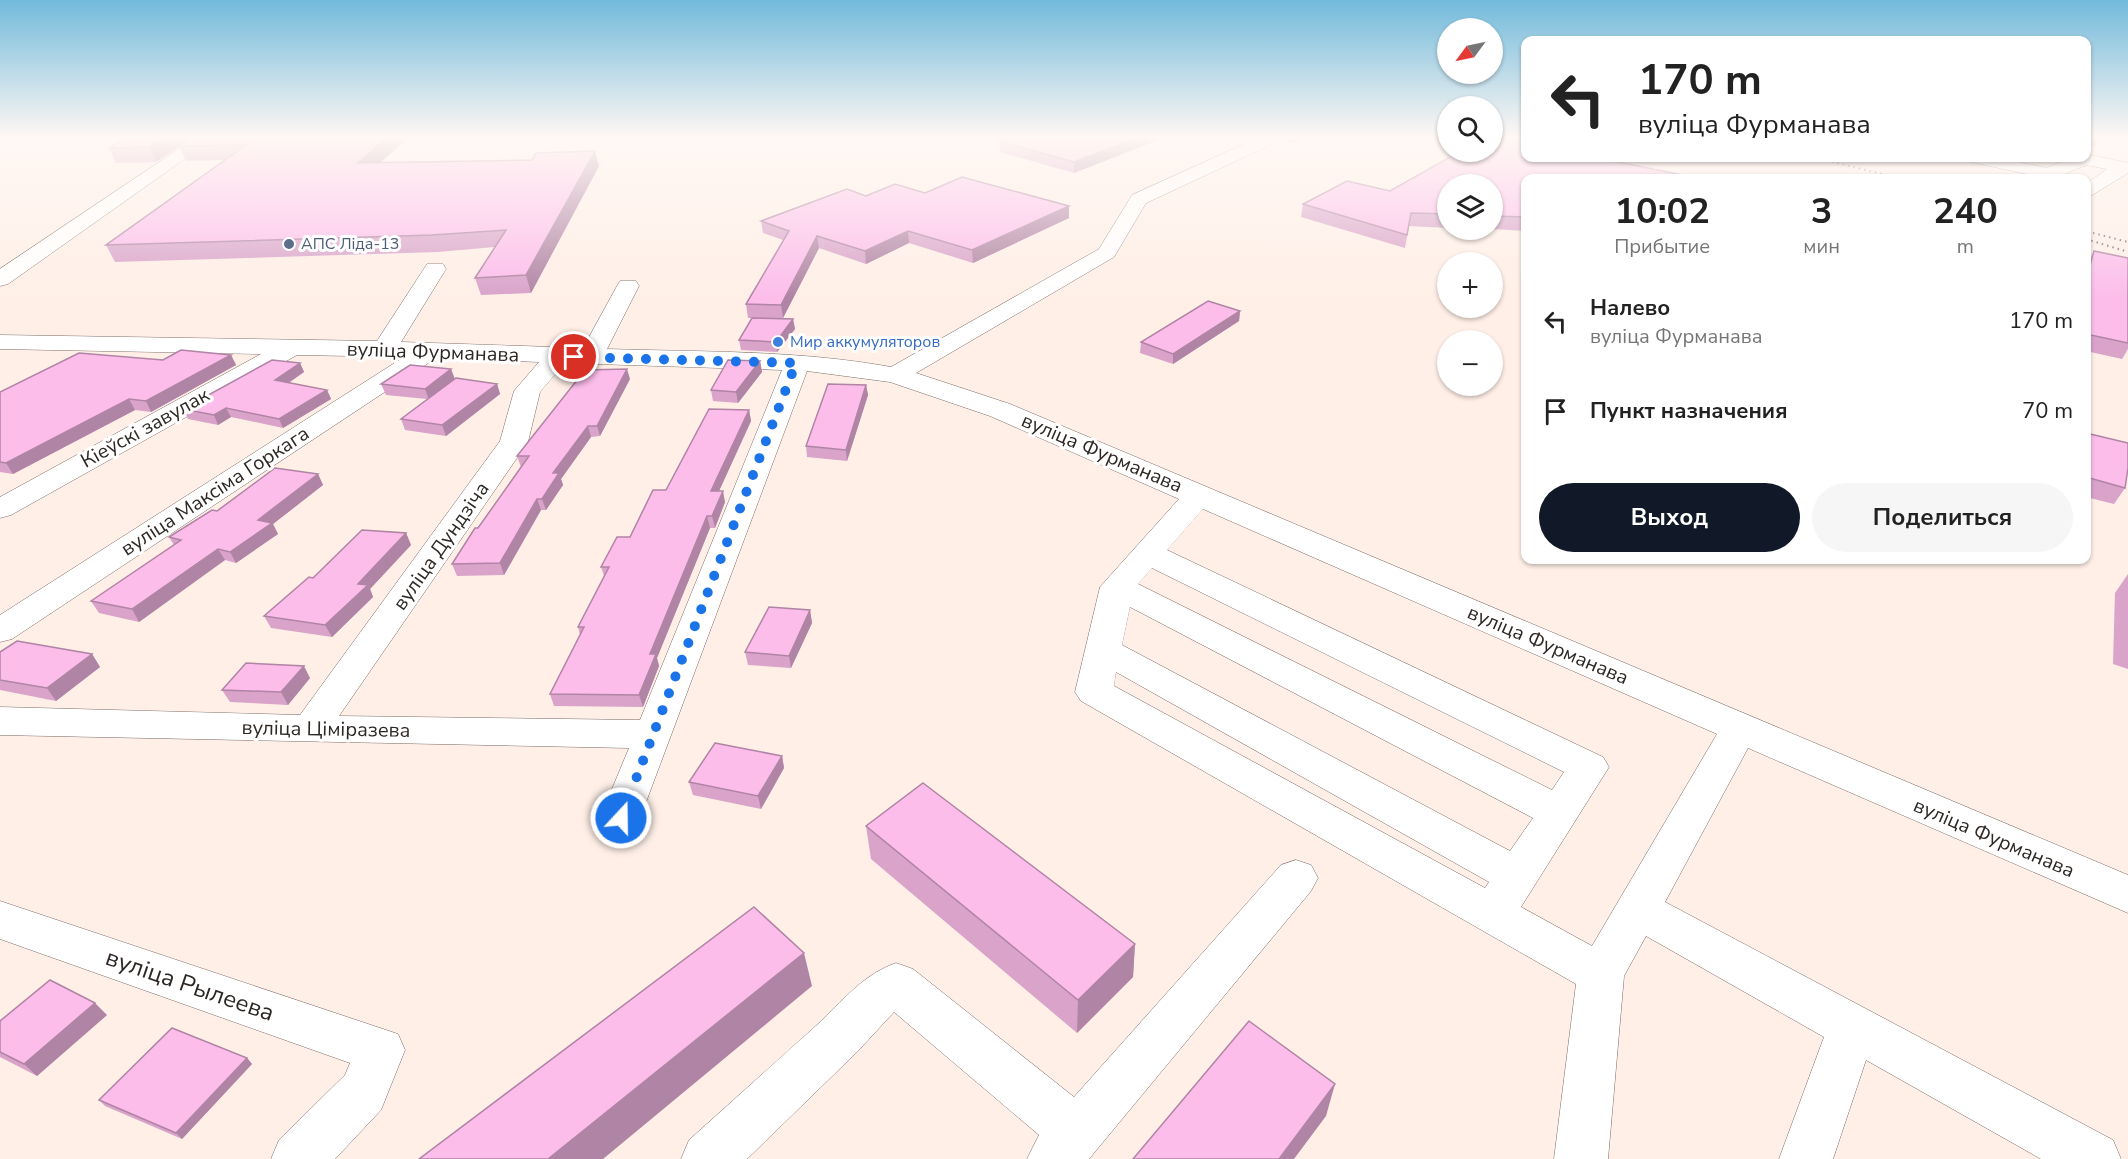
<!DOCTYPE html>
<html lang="ru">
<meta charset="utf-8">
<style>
body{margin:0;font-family:"Nunito Sans",sans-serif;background:#f6f6f6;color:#222;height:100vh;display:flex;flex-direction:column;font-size:22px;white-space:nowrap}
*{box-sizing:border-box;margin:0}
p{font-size:20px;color:#767676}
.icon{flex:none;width:33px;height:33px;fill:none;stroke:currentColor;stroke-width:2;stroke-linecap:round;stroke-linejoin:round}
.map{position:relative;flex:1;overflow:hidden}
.panel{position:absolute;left:1521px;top:174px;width:570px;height:390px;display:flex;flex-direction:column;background:#fff;border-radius:12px;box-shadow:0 2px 4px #0004}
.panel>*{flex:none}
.top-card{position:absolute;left:1521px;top:36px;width:570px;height:126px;border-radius:12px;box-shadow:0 2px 4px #0004;background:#fff;color:#222;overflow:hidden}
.needle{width:39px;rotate:237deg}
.tools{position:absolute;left:1437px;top:18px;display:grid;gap:12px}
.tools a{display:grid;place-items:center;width:66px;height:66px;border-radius:50%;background:#fff;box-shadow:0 2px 4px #0004;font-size:30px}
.pin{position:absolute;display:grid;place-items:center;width:51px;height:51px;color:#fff;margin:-26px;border:3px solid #fff;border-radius:50%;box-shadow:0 2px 6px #0007}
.me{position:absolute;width:66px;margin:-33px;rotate:21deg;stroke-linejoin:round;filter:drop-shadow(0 0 4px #0008)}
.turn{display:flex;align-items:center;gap:21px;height:126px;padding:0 18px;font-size:27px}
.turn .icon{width:78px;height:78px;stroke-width:2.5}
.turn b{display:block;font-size:42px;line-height:51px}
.eta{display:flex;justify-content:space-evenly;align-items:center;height:102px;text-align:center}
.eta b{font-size:36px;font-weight:700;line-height:42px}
.primary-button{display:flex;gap:12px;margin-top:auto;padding:12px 18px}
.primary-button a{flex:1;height:69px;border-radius:36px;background:#111827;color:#fff;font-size:24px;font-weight:700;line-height:69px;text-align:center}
.primary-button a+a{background:#f6f6f6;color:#222}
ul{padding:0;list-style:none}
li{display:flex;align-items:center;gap:18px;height:90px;padding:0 18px}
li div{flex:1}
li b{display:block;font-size:22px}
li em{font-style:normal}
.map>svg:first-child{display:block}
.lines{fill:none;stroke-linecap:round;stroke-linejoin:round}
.minor-casing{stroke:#7a6c66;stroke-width:1}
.minor{fill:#fff;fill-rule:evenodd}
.rail{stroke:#776d68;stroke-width:2;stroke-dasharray:1.5 4;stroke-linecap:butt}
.wall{fill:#d9a3ca}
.shaded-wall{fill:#b084a4}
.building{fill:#fcbdeb;stroke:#b084a4;stroke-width:1.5}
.route{stroke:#1a73e8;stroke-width:10;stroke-dasharray:0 18}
.service-dot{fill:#5c6f8a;stroke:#fff;stroke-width:2}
.shop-dot{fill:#3f7fe0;stroke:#fff;stroke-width:2}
.labels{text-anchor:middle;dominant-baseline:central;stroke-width:6;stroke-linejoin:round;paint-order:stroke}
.far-service-label{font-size:16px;fill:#4e5e75;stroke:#fff;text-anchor:start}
.far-shop-label{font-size:16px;fill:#366cbe;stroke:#fff;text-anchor:start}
.street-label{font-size:20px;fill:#2e2825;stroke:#fff}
.near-street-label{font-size:24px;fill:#2e2825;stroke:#fff}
</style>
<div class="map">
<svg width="2128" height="1159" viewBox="0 0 2128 1159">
<rect width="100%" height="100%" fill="#ffefe7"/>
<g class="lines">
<g class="minor-casing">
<g id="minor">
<path d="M198 136H217L8 284 0 286V269Z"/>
<path d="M1262 136H1283L1281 140 1146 203 1114 257 916 373 1010 404 2128 875V913L1748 748 1665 902 2113 1140 2121 1159H2041L1866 1060 1833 1159H1779L1824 1037 1646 936 1624 976 1608 1159H1554L1576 984 1081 701 1075 692 1100 587 1179 499 990 416 890 382 807 371 636 829 621 834 606 829 600 818 629 748 0 735V707L300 715 500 441 514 391 539 362 436 358 12 639 0 642V615L404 357 297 355 11 515 0 518V497L261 354 0 349V335L377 341 427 264H443L446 269 401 342 583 348 617 286 620 281H636L639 286 607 349C702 352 798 350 891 367L1099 249 1132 195ZM565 363 782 370 640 720 339 716 528 442 540 392ZM1203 509 1717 734 1592 946 1521 907 1609 767 1603 757 1167 550ZM1152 568 1564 772 1552 790 1138 584ZM1130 607 1533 818 1510 851 1122 645ZM1116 672 1489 882 1485 888 1114 686Z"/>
<path d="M2086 154 2128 163V173L2089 197 2086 196V184L2107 169 2086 165 2055 178H2045L1971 162 1968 158H1999L2047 168 2070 158H2086Z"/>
<path d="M1296 860 1311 865 1318 878 1311 891 1089 1159H1027L1039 1135 894 1012 858 1051 747 1159H681L689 1140C732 1102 774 1063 817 1025 843 1001 862 975 896 963L913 969 1074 1097 1281 865Z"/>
<path d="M0 901 398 1034 405 1050 381 1110 335 1159H271L279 1140 345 1075 350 1063 0 939Z"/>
</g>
</g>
<use href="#minor" class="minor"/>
<g class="rail">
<path d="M1816 158 1899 178"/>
<path d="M2093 233 2128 242"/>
<path d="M2086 239 2128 252"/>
</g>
</g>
<g class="wall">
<path d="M410 136 380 163 599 166 531 293 481 295 475 278 495 247 438 252 115 262 106 245 225 160 186 161 179 146 156 162 116 163 109 148Z"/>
<path d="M1168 136 1074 173 1000 152 999 141Z"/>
<path d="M1284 136H1307L1292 143 1283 140Z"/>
<path d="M2086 136 2099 139 2095 147 2086 145Z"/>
<path d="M1526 158 1688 176 1687 178H1526V231L1492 229V184H1448V228L1409 226 1405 248 1301 217 1303 204 1390 191Z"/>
<path d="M925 193 1069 218 973 263 909 243 866 264 819 248 783 318H748L746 304 783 240 763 233 761 221 866 196Z"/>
<path d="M2094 251 2128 258V349L2122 359 2086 351V264Z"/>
<path d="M1240 311 1239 321 1173 364 1140 353 1141 342Z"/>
<path d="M793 319 795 329 777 352 741 350 739 340Z"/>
<path d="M231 355 236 365 151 412 135 410 13 474 0 472V392Z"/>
<path d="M760 361 762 372 738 403 713 401 711 390Z"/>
<path d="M300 363 304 372 289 383 327 390 331 399 283 428 231 417 218 425 188 419 183 409Z"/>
<path d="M451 369 455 379 497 384 500 394 446 436 405 430 401 419 427 399 386 395 381 384Z"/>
<path d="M630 379 600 436 591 437 561 479 563 485 546 510H541L504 575 457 576 452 564 521 467 517 456Z"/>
<path d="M866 385 868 395 847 461 807 457 806 446Z"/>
<path d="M749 410 751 421 719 491 725 502 715 528H710L657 658 659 666 643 707 554 706 550 694 580 635 578 627 604 576 601 567 630 537 666 490Z"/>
<path d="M2086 433 2125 488 2114 504 2086 497Z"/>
<path d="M318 474 323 485 273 524 278 534 236 563 225 560 139 622 99 613 91 601 174 545 169 537 217 511Z"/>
<path d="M406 533 411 545 370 589 373 597 332 637 271 628 264 616 313 578Z"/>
<path d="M2128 574V669L2113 664 2115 593Z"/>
<path d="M810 610 812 623 791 668 748 665 745 652Z"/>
<path d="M0 652 92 654 100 667 56 701 0 690Z"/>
<path d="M310 678 288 705 230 702 222 690Z"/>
<path d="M782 756 784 768 761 809 693 795 689 782Z"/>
<path d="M866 826 1135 944 1133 977 1077 1033 871 859Z"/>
<path d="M107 1015 37 1076 0 1057V1021Z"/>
<path d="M247 1058 252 1064 182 1139 105 1106 99 1100Z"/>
</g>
<g class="shaded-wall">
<path d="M167 136H195L156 162 149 147Z"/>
<path d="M389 136H410L363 178 358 163Z"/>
<path d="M1142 136H1168L1074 173V162Z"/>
<path d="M1293 136H1307L1292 143Z"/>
<path d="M595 151 599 166 531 293 526 275Z"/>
<path d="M1069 206V218L973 263 972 250Z"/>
<path d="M908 231 909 243 866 264 865 251Z"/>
<path d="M817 236 819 248 783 318 781 305Z"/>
<path d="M1240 311 1239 321 1173 364V354Z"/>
<path d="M793 319 795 329 777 352 776 342Z"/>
<path d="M231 355 236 365 151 412 146 401Z"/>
<path d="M760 361 762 372 738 403 736 392Z"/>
<path d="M300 363 304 372 279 389 275 380Z"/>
<path d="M451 369 455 380 429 400 425 389Z"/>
<path d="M627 369 630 379 600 436 597 426Z"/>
<path d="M497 384 500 394 446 436 442 425Z"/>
<path d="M866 385 868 395 847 461 846 450Z"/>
<path d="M327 390 331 399 283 428 279 419Z"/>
<path d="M129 399 135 410 13 474 6 463Z"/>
<path d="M226 408 231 417 218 425 214 415Z"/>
<path d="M749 410 751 421 714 502 711 491Z"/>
<path d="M588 426 591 437 561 479 563 485 546 510 542 499 553 473Z"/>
<path d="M318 474 323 485 273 524 278 534 236 563 230 552 258 520Z"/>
<path d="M723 491 725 502 715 528 712 516Z"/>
<path d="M537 499 541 510 504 575 500 563Z"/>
<path d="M707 516 710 528 657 658 659 666 643 707 639 695 650 654Z"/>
<path d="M406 533 411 545 370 589 373 597 332 637 325 625 358 584Z"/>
<path d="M218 549 225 560 139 622 132 609Z"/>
<path d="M810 610 812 623 791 668 789 656Z"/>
<path d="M92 654 100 667 56 701 47 688Z"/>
<path d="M304 666 310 678 288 705 281 692Z"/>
<path d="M782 756 784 768 761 809 758 796Z"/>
<path d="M1135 944 1133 977 1077 1033 1078 1000Z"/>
<path d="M804 953 812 986 603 1159H548Z"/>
<path d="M95 1003 107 1015 37 1076 24 1064Z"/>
<path d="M247 1058 252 1064 182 1139 176 1133Z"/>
<path d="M1335 1084 1326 1116 1294 1159H1279Z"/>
</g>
<g class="building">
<path d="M128 136H167L149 147 109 148Z"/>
<path d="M194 136H389L358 163 532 160 536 153 595 151 526 275 475 278 506 230 432 235 106 245 246 145 179 146Z"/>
<path d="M1015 136H1142L1074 162 999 141Z"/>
<path d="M1492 136H1508L1526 139V158H1598L1688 176 1684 178H1526V217L1492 216V184H1448V214L1411 213 1407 235 1303 204 1347 181 1390 191 1459 152H1492Z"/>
<path d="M2086 136H2100L2099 139 2086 137Z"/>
<path d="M962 177 1069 206 972 250 908 231 865 251 817 236 781 305 746 304 789 231 761 221 847 189 866 196 895 184 925 193Z"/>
<path d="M2094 251 2128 258V343L2086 334V280Z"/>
<path d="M1208 301 1240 311 1173 354 1141 342Z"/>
<path d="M752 318 793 319 776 342 739 340Z"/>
<path d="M181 350 231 355 146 401 129 399 6 463 0 462V392L79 353 163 360Z"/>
<path d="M272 360 300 363 275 380 327 390 279 419 226 408 214 415 183 409Z"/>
<path d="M728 360 760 361 736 392 711 390Z"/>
<path d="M410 365 451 369 425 389 381 384Z"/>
<path d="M627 369 597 426H588L553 473H559L542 499H537L500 563 452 564 475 528H478L529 456H517L585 370Z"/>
<path d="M456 378 497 384 442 425 401 419Z"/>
<path d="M828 384 866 385 846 450 806 446Z"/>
<path d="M709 409 749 410 711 491H723L712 516H707L650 654H656L639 695 550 694 584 627H578L609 567H601L617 537H630L653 490H666Z"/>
<path d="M2086 433 2128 443V468L2125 488 2086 477Z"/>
<path d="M275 468 318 474 258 520 272 523 230 552 218 549 132 609 91 601 181 540 169 537 212 510 217 511Z"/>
<path d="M362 530 406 533 358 584 368 585 325 625 264 616 309 577 313 578Z"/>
<path d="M769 607 810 610 789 656 745 652Z"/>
<path d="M17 641 92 654 47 688 0 680V652Z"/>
<path d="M246 663 304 666 281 692 222 690Z"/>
<path d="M715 743 782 756 758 796 689 782Z"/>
<path d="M923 783 1135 944 1078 1000 866 826Z"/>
<path d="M754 907 804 953 548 1159H419Z"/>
<path d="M50 980 95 1003 24 1064 0 1052V1021Z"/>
<path d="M1249 1021 1335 1084 1279 1159H1133Z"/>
<path d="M172 1028 247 1058 176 1133 99 1100Z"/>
</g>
<linearGradient id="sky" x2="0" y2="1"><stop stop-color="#72badb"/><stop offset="0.46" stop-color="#fff8f4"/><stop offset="1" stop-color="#fff8f4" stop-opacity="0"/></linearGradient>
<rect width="2128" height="298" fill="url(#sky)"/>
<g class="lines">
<path class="route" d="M574 357 796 363 621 818"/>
</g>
<circle class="service-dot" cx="289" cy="244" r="6"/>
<circle class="shop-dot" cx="778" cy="342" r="6"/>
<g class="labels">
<g class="far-service-label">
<text x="301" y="244">АПС Ліда-13</text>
</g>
<g class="far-shop-label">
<text x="790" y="342">Мир аккумуляторов</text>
</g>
<g class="street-label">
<text transform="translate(433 352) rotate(2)">вуліца Фурманава</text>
<text transform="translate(145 428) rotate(-29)">Кіеўскі завулак</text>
<text transform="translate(1102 453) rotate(23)">вуліца Фурманава</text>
<text transform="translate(215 491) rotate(-33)">вуліца Максіма Горкага</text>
<text transform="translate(441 546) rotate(-55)">вуліца Дундзіча</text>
<text transform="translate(1548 645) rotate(23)">вуліца Фурманава</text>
<text transform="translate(326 729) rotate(1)">вуліца Ціміразева</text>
<text transform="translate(1994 838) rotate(23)">вуліца Фурманава</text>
</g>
<g class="near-street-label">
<text transform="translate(190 985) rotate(19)">вуліца Рылеева</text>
</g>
</g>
</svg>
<div class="tools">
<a><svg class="needle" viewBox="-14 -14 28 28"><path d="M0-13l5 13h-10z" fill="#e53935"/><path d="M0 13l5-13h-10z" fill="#767676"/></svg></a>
<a><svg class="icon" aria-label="search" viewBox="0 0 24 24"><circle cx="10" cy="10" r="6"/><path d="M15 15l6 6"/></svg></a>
<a><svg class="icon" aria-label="layers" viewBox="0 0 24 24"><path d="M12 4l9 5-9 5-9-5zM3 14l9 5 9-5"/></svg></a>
<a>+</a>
<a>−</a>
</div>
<div class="pin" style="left:574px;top:357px;background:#d93025"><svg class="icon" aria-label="arrive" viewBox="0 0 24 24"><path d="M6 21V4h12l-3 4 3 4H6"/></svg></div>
<svg class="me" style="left:621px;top:818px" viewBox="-20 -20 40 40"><circle r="17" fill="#1a73e8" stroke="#fff" stroke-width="3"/><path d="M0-11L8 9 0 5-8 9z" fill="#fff"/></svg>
<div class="top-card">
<div class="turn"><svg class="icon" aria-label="left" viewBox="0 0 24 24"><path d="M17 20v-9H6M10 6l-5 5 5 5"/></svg><div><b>170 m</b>вуліца Фурманава</div></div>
</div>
<section class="panel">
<div class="eta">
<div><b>10:02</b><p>Прибытие</p></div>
<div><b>3</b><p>мин</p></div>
<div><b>240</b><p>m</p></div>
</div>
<ul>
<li><svg class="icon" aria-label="left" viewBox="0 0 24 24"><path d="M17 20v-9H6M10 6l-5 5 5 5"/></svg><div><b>Налево</b><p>вуліца Фурманава</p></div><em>170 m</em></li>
<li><svg class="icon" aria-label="arrive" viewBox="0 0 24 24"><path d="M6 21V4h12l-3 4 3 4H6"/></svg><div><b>Пункт назначения</b></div><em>70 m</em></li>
</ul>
<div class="primary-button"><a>Выход</a><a>Поделиться</a></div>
</section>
</div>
